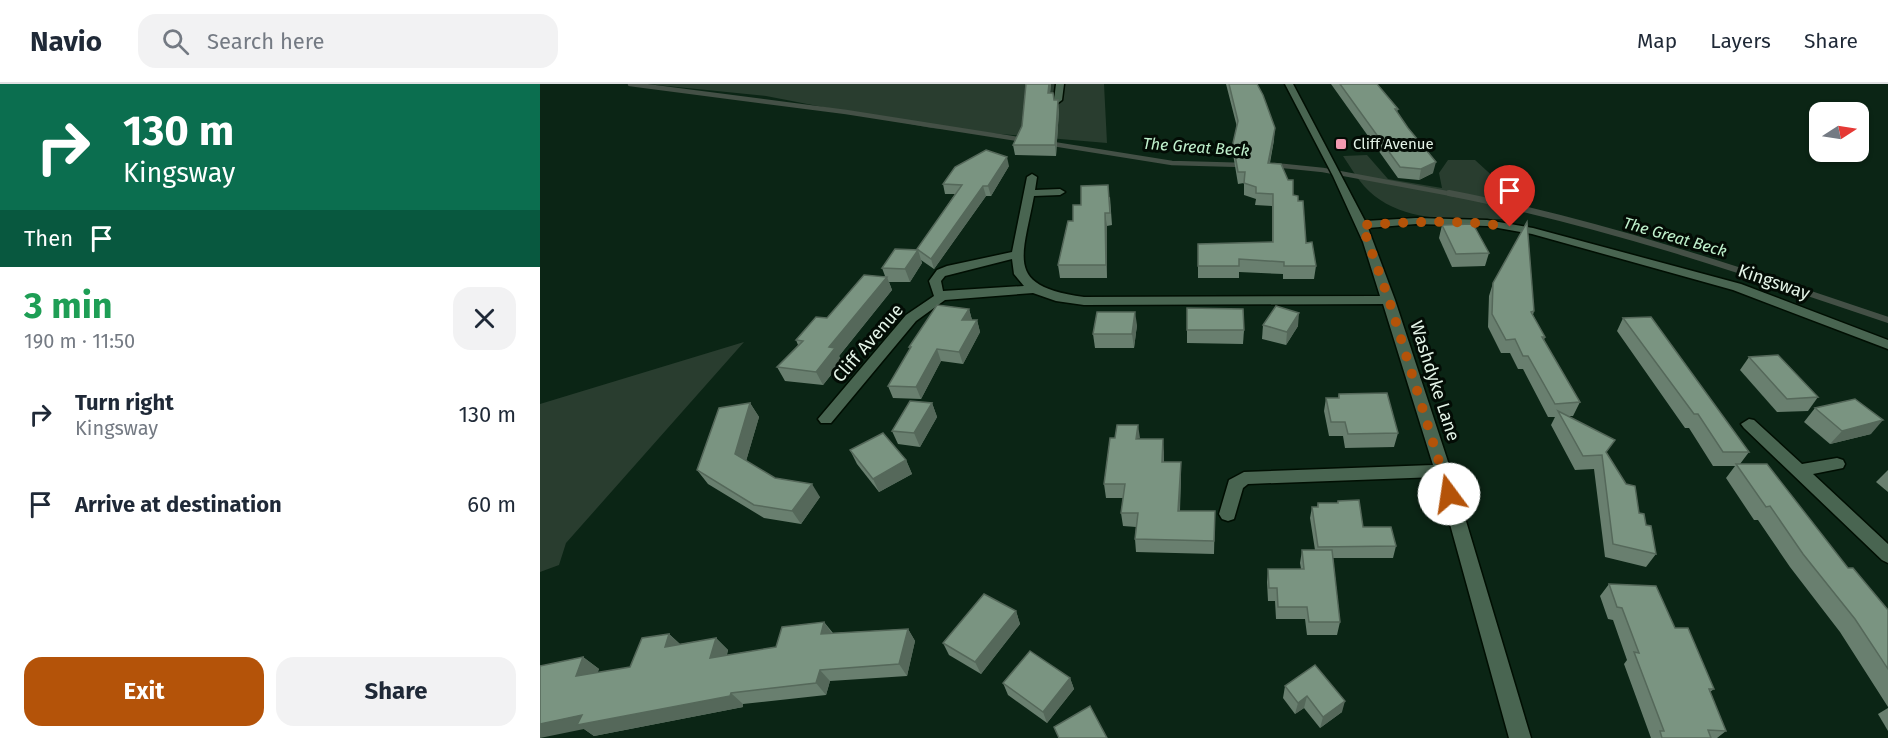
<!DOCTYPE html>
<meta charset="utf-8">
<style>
body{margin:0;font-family:"Fira Sans",sans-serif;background:#f2f2f3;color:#1f2937;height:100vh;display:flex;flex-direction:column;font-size:22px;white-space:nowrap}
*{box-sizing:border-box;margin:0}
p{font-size:20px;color:#747a83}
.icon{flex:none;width:33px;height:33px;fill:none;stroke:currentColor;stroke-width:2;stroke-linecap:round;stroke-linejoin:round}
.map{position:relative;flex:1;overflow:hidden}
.side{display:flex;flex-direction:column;background:#fff;width:540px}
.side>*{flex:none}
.banner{background:#0b6e4f;color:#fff;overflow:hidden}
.needle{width:39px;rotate:78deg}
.buttons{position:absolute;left:1269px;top:18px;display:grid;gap:12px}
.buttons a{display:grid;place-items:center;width:60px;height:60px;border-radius:12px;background:#fff;box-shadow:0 2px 4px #0004;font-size:30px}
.pin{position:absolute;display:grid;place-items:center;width:51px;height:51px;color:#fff;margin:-62px -26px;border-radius:50% 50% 50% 0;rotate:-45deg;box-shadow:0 0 6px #0007}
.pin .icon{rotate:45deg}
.me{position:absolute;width:66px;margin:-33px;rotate:346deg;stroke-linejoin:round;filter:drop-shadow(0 0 4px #0008)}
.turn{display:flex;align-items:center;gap:21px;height:126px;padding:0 24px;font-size:27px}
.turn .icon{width:78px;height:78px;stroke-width:2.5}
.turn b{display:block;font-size:42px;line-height:51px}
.then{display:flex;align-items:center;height:57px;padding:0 24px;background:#0003;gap:12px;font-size:22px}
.round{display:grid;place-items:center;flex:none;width:63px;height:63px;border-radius:18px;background:#f2f2f3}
.headline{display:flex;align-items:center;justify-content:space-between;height:102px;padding:0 24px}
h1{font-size:36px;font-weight:700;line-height:45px;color:#1e9e55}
.primary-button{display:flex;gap:12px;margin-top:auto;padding:12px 24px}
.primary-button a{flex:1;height:69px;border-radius:18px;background:#b45309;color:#fff;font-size:24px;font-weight:700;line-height:69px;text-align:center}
.primary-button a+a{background:#f2f2f3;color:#1f2937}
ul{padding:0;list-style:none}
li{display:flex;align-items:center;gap:18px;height:90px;padding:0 24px}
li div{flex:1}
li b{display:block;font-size:22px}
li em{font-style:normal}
header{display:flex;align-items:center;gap:36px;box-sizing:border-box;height:84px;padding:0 30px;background:#fff;border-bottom:2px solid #e0e1e3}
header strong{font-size:28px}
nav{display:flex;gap:33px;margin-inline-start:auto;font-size:21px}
.search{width:420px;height:54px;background:#f2f2f3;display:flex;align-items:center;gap:15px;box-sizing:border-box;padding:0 21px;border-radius:18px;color:#747a83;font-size:22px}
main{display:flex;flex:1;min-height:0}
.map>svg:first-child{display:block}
.green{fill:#293d2f}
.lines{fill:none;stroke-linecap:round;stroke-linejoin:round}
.stream-far1{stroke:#445046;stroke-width:4.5}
.stream{stroke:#445046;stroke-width:6}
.minor-casing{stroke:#000e02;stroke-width:3}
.minor{fill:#496551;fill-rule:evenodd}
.wall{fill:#697f6f}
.shaded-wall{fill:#55685a}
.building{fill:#7a9481;stroke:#55685a;stroke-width:1.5}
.route{stroke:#b45309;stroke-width:10;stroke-dasharray:0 18}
.poi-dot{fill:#f29ab0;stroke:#030c05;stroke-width:2}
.labels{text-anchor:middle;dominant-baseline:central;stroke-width:6;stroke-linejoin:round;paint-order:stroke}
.far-poi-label{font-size:15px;fill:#e4f4e8;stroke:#030c05;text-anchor:start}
.far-water-label{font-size:16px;font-style:italic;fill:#bff0cc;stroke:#030c05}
.street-label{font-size:18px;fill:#e4f4e8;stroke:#030c05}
</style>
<header>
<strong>Navio</strong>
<div class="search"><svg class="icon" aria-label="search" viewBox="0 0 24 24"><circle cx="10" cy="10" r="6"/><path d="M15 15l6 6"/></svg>Search here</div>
<nav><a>Map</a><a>Layers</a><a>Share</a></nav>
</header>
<main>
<section class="side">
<div class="banner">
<div class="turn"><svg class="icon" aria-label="right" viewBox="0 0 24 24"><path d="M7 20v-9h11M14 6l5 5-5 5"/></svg><div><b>130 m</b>Kingsway</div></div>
<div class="then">Then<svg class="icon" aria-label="arrive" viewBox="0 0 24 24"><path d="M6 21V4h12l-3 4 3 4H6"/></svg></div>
</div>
<div class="headline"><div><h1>3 min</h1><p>190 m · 11:50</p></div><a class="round"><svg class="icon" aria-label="close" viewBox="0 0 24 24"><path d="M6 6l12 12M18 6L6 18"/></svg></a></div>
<ul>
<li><svg class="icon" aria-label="right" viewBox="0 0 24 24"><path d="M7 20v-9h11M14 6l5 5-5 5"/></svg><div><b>Turn right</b><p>Kingsway</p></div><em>130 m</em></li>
<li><svg class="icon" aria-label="arrive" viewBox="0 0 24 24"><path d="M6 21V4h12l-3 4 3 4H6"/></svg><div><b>Arrive at destination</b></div><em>60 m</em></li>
</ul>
<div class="primary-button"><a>Exit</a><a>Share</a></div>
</section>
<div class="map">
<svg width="1348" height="654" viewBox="0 0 1348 654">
<rect width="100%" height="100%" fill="#0b2515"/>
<g class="green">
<path d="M107 0H564L567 59 391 44 226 12Z"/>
<path d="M827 71 848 95 902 104 899 89 908 76H935L958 97 977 135C926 134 862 144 824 102 816 93 810 82 803 72Z"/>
<path d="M204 258 26 459 19 481 0 488V320Z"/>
</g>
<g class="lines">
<g class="stream-far1">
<path d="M90 0 306 28 484 56"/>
<path d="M507 59 632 79 704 81"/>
<path d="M734 81 783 86 917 111"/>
</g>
<path class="stream" d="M909 109C1059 138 1204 187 1348 236"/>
<g class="minor-casing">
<g id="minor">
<path d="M516 0H524L522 16 518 19 514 16Z"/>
<path d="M745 0H753L825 137 876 134 947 136 993 144 1201 200 1348 256V265L1193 206 992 150 947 142 876 140 828 144 855 216 911 387 991 654H969L897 393 708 400 703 404 694 435 688 437 682 435 679 430 689 396 704 388 893 381 843 220 544 221 516 217 493 209 405 216 376 237 291 339H281L278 335 366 231 394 212 389 197 397 186 407 182 472 168 487 93 492 90 497 93 495 106 520 105 525 108 520 111 494 112C482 176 465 202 544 213L840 212 823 158 793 92ZM472 175 474 190 484 202 403 207 401 197 405 192Z"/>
<path d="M1209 335 1214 336 1262 380 1297 374 1303 376 1305 380 1303 384 1273 390 1348 460V479L1342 476 1204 344 1201 340Z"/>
</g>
</g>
<use href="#minor" class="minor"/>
</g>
<g class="wall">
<path d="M486 0H511L510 9 519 26 516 72 475 71 473 61 482 42Z"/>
<path d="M686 0H717L734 56 730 79 753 111 758 117 766 159 776 182 774 195H743V190L699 188V194H658V160L732 158V122L715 121 716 115 704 111V99L698 100 693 70V59L697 43Z"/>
<path d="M791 0H837L858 25 857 28 893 89 879 96 858 94Z"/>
<path d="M469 82 451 112H446L394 185 381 176 382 179 370 198H349L352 206 299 272 302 277 283 301 245 297 237 283 258 261 256 256 345 192 342 184 377 166 415 110H405L403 100Z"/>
<path d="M570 113 572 141 567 142V194H520L518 181 541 121Z"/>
<path d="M902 141 949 169 945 182 912 183 899 154Z"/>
<path d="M953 199 994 227 993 231 1005 253 1004 256 1040 318 1033 332H1027L1067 370 1106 441 1116 470 1106 483 1065 473 1054 385 1035 386 1011 341 1015 333H1008L983 285H978L970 269H961L948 243 949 212Z"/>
<path d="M429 225 432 236H437L440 248 423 280 401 277 381 315 353 314 348 302 370 265 369 263Z"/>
<path d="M1083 234 1209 368 1200 380 1308 484 1348 526V623L1300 548 1250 483 1218 436H1214L1186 394 1195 382H1173L1149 344H1145L1077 247Z"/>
<path d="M597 241 594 264H555L553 250Z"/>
<path d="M723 241 758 242 746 261 722 255Z"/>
<path d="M647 246H704L703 260 647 259Z"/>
<path d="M1209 273 1278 313 1268 327 1237 328 1200 286Z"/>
<path d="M799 310 858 349 854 363 805 364 803 352H789L784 327 786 314H798Z"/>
<path d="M210 319 219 333 206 377 235 394 280 413 261 440 224 434 168 400 157 386Z"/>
<path d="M392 319 397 333 380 363 358 360 352 347Z"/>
<path d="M1275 324 1331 350 1290 360 1264 338Z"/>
<path d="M600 355 624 368V378L641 392 640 427H675L674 470 596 468 595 455 596 443 583 442 581 429 583 414H566L564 400Z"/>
<path d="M310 366 366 376 372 390 339 408 317 380Z"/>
<path d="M1348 386V408L1336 398Z"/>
<path d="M798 417 823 443 856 462 853 474H793L800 538 797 551H767L765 535H736L735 517H728L727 498 728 485H761L760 479 762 466H775L770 434 772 423H777L778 419H797Z"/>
<path d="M1069 500 1135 544 1174 605 1170 608 1186 647 1177 654H1111L1084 580 1087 576 1073 536 1068 535 1060 512Z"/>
<path d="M476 527 480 540 441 590 409 571 403 559Z"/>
<path d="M284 538 293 549 368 545 375 557 367 592 290 597 286 611 203 620V623L54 652 44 645 43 573 59 585 57 589 90 583 129 550 140 560 176 554 188 566 187 571 236 563Z"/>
<path d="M530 594 534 605 507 639 468 611 463 599Z"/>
<path d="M745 602 802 628 780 644 764 624 755 630 743 614Z"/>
<path d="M1348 624V647L1338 630Z"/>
</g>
<g class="shaded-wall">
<path d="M509 0H511L509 19 508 9Z"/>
<path d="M518 16 519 26 516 72 515 61Z"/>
<path d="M735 44 734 56 727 91 728 79Z"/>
<path d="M467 73 469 82 451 112 448 102Z"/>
<path d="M896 78 893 89 879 96 881 85Z"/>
<path d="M443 102 446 112 394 185 391 175Z"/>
<path d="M565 129 567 142V194L566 181Z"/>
<path d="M378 166 382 179 370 198 365 185Z"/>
<path d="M347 193 352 206 299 272 302 277 283 301 276 288 289 263Z"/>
<path d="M429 225 432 236H422Z"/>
<path d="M595 228 597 241 594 264 592 250Z"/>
<path d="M759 229 758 242 746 261 747 248Z"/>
<path d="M437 236 440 248 423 280 419 268Z"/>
<path d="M397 265 401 277 381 315 376 303Z"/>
<path d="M210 319 219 333 204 384 195 370Z"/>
<path d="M392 319 397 333 380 363 374 349Z"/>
<path d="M1343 336 1331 350 1290 360 1302 347Z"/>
<path d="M598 341 600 354 596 355Z"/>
<path d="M623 355 624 368 623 392 622 378Z"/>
<path d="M366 376 372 390 339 408 333 395Z"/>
<path d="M641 378V392L639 440 638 427Z"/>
<path d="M272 400 280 413 261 440 252 427Z"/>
<path d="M476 527 480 540 441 590 435 578Z"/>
<path d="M284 538 293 551 281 550Z"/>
<path d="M368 545 375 557 367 592 359 580Z"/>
<path d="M129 550 142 562 125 563Z"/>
<path d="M176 554 188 566 182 586 170 574Z"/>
<path d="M43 573 59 585 52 604 36 592Z"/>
<path d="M280 586 290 597 286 611 276 599Z"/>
<path d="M530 594 534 605 507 639 503 628Z"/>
<path d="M191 609 203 620V623L54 652 44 645 0 654V640L42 631Z"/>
<path d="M767 612 764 624 755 630 758 619Z"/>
<path d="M805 617 802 628 780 644 783 633Z"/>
</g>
<g class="building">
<path d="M486 0H509L508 9H513L514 16H518L515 61H473L482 42Z"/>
<path d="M689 0H717L723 11 735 44 728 79 741 80 748 96H753V111L758 112V117H763L766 159 772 158 776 182H744V178L699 175V182H658V160L733 158V110L716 109V103L704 99 705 88H698L693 59 698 37Z"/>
<path d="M800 0H837L858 25H855L868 44 896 78 881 85 860 83Z"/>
<path d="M446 66 467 73 448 102H443L391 175 377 165 422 101 403 100 415 83Z"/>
<path d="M568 101 570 129H565L566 181H518L528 137H533V121H541V102Z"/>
<path d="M987 138 994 227 991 228 1005 253H1002L1040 318 1015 320 988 272H983L975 255 966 256 952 230 953 199Z"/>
<path d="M933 140 949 169 916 170 902 141Z"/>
<path d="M355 165 378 166 365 185 342 184Z"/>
<path d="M324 191 347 193 289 263 295 264 276 288 237 283 263 257 256 256 276 233 287 234Z"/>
<path d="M397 221 429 225 422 236H437L419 268 397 265 376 303 348 302 371 263H369Z"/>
<path d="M736 222 759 229 747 248 723 241Z"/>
<path d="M647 224 703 225 704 246H647Z"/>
<path d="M557 228H595L592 250H553Z"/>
<path d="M1111 233 1209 368H1183L1158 330H1154L1083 234Z"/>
<path d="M1238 271 1278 313 1247 315 1209 273Z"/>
<path d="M847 309 858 349 808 350 805 338H791L786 314H799V310Z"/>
<path d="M1315 315 1343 336 1302 347 1275 324Z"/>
<path d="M370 317 392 319 374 349 352 347Z"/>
<path d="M210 319 195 370 235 394 272 400 252 427 214 421 157 386 179 324Z"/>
<path d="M1018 327 1075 356 1066 368 1086 400 1095 402 1099 429 1104 430 1106 441 1111 442 1116 470 1073 460 1062 371 1043 372Z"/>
<path d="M577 341H598L596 355H623L622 378H641L638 427H675L674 457 595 455 598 429H581L585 400H564L570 354H575Z"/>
<path d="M343 349 366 376 333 395 310 366Z"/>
<path d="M1196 380H1227L1308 484H1313L1348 526V585L1315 535 1263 470 1230 422 1226 423Z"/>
<path d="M819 416 823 443H851L856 462 778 463 772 423H778V419H798V417Z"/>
<path d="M762 466H792L800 538H769L767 523H738L737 504H729L728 485H764Z"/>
<path d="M1069 500 1116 502 1135 544H1148L1174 605H1169L1186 647 1168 646 1171 654H1122L1120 647H1124L1094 568 1099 569 1082 524 1077 523Z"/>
<path d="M444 510 476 527 435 578 403 559Z"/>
<path d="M284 538 281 550 368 545 359 580 280 586 276 599 191 609 190 612 37 641 42 631 0 640V582L43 573 36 592 90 583 102 554 129 550 125 563 176 554 170 574 236 563 242 543Z"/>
<path d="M490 567 530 594 503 628 463 599Z"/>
<path d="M775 581 805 617 783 633 767 612 758 619 745 602Z"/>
<path d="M550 622 567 654H519L514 643Z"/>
</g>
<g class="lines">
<path class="route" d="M909 410 849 216 822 141C871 138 921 135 970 143"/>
</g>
<rect class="poi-dot" x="795" y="54" width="12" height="12" rx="3"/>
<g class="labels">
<g class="far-poi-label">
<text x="813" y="60">Cliff Avenue</text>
</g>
<g class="far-water-label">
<text transform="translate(656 63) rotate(4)">The Great Beck</text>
<text transform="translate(1135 153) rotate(16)">The Great Beck</text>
</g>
<g class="street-label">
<text transform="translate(1234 198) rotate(19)">Kingsway</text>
<text transform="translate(328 259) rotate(-49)">Cliff Avenue</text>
<text transform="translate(895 297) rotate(72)">Washdyke Lane</text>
</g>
</g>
</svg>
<div class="buttons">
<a><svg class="needle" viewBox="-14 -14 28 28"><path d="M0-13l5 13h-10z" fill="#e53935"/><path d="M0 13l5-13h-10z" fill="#747a83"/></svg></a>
</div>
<div class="pin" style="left:970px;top:143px;background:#d93025"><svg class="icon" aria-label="arrive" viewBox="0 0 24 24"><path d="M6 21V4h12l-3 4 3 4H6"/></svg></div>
<svg class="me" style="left:909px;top:410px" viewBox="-20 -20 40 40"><circle r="19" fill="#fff"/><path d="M0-13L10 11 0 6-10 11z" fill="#b45309"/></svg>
</div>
</main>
